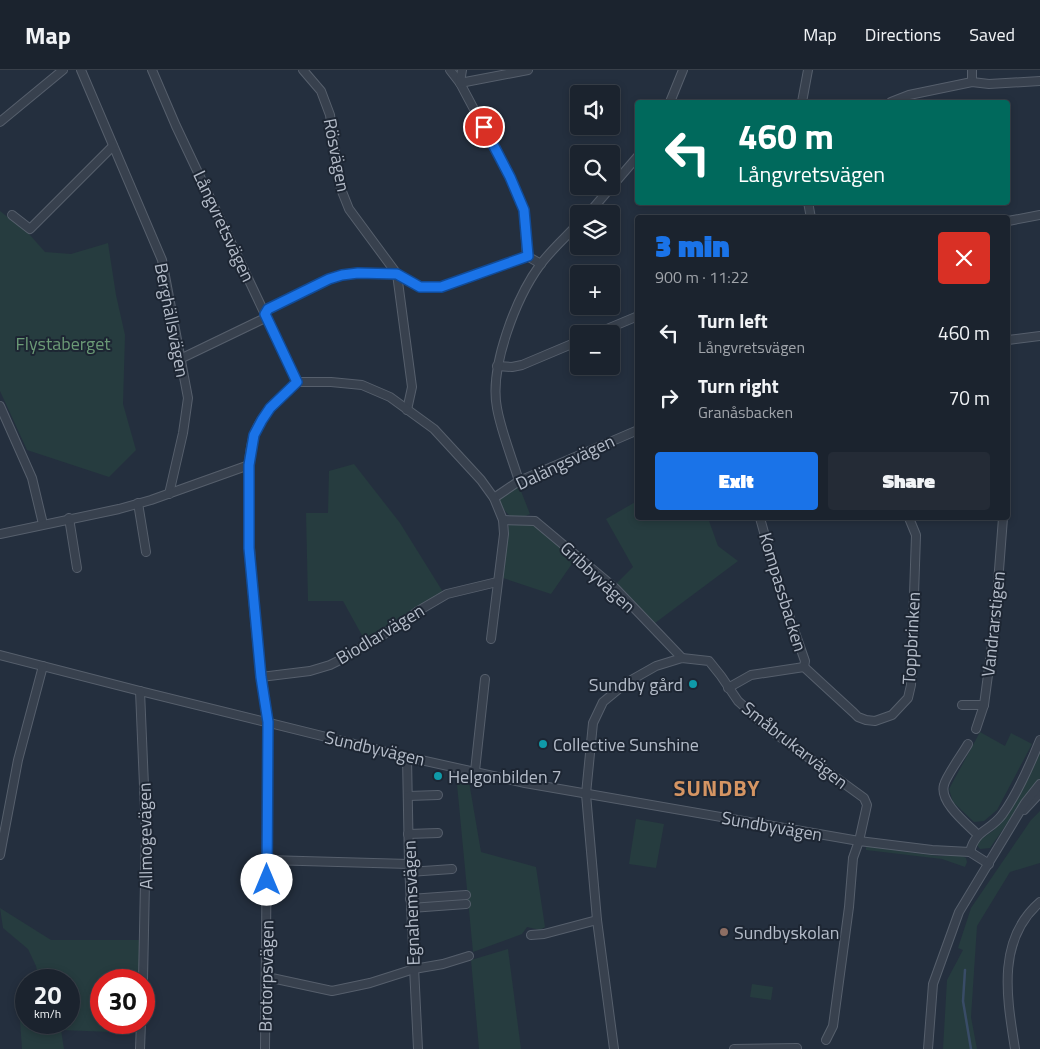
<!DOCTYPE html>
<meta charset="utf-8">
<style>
body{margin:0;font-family:"Titillium Web",sans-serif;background:#242b36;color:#f1f3f6;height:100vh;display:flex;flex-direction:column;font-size:19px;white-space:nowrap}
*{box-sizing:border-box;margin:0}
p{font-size:16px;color:#a0a4aa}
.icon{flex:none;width:28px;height:28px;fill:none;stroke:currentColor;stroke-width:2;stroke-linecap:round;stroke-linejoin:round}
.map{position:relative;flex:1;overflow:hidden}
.panel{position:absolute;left:635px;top:145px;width:375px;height:305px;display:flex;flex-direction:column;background:#1b232e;border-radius:5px;box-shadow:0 2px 8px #0003,0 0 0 1px #39404a}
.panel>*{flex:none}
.top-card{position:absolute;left:635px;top:30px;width:375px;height:105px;border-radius:5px;box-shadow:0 2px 8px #0003,0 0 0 1px #39404a;background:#00695c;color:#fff;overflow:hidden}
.fabs{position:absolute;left:570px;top:15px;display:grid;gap:10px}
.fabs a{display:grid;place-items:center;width:50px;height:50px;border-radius:5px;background:#1b232e;box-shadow:0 2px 8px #0003,0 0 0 1px #39404a;font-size:25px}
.speed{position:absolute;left:15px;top:899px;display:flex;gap:10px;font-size:25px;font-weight:700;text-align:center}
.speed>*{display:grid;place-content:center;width:65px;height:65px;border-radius:50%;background:#1b232e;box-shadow:0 2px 8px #0003,0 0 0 1px #39404a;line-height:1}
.speed small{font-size:12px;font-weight:400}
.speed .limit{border:8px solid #d22;background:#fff;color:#111}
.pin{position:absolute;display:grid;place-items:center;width:42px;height:42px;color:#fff;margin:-21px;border:2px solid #fff;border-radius:50%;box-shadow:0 1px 5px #0007}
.me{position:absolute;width:55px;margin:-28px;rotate:0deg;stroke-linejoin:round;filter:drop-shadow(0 0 4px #0008)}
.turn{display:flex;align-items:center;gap:18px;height:105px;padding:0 20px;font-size:22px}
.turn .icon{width:65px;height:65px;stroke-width:2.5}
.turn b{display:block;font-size:35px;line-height:42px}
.round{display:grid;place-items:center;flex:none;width:52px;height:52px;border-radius:5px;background:#242b36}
.summary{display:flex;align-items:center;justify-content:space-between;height:85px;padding:0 20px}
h1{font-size:30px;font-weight:800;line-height:38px;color:#1a73e8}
.cta{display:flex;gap:10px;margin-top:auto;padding:10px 20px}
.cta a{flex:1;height:58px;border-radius:5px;background:#1a73e8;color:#fff;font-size:20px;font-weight:800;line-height:58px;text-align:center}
.cta a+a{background:#242b36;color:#f1f3f6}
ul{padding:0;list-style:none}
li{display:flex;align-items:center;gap:15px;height:65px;padding:0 20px}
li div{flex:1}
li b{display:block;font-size:19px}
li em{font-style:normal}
header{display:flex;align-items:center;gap:30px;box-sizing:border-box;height:70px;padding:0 25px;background:#1b232e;border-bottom:1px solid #39404a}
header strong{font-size:24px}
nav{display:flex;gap:28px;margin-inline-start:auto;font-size:18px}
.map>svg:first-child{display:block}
.green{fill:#263c3f}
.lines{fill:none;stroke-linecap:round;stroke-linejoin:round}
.stream{stroke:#394c67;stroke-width:2.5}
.minor-casing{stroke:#565f6c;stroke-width:10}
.minor{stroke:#38414e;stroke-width:8}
.route-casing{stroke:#114b97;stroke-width:12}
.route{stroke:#1a73e8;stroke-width:9}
.culture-dot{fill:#0f9aa8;stroke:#1d2633;stroke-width:2}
.education-dot{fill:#8d6e63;stroke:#1d2633;stroke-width:2}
.labels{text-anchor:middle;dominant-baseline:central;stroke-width:4;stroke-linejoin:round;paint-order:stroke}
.street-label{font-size:18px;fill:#b4bcc9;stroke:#1d2633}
.park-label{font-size:18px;fill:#6b9a76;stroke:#1d2633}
.poi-label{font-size:18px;fill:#b4bcc9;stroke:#1d2633;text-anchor:start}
.district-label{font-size:22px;font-weight:bold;letter-spacing:1px;fill:#d59563;stroke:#1d2633}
</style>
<header>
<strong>Map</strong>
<nav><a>Map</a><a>Directions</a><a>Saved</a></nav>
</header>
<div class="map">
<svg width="1040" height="979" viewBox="0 0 1040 979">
<rect width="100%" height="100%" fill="#242f3e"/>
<g class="green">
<path d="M0 141 29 164 45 182 71 184 108 173 116 225 125 265 123 334 136 380 109 407 27 380 0 321Z"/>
<path d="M354 394 400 453 443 522 364 569 343 531H308L306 443H328L329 401Z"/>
<path d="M519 416 530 444 523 447 510 446 501 437 500 429 505 424Z"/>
<path d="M637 431 638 448H708L718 476 738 491 655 553 617 513 633 497 606 449Z"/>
<path d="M509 453 533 455 576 488 551 524 503 508Z"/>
<path d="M980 662 1005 676 1011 663 1032 674 997 740 984 751 974 752 953 732 949 719Z"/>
<path d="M1040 680V710L1033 716 990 778 980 779 976 774 980 770 994 760 1010 742 1031 702Z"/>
<path d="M456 704 468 706 481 782 536 797 545 857 540 860 527 857 522 864 473 882Z"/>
<path d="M1040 741V793L1010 802 977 856 971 947 977 979H943L947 910 963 880 958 878 971 838 1031 750Z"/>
<path d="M636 749 664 754 656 798 629 794Z"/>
<path d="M866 776 938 786H962L966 788 967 792 965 797 942 789 866 780Z"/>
<path d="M0 838 51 870H140L139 910H101V952L137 953V963L61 960 64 979H22L20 951 26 942V952H69V910H39L36 896 28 879 3 858Z"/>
<path d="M508 879 521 979H479L471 890Z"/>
<path d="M752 914 773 917 771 930 750 927Z"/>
</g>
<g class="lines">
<path class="stream" d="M965 900 963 931 971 979"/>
<g class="minor-casing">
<g id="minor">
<path d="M81 0 162 190 188 328 183 363 169 424"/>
<path d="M152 0 176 56 297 312"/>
<path d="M303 0 321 21 330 45 338 104 341 119 349 139 397 204 412 317 407 340"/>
<path d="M450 0 460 13 510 107 524 140 527 186 541 194"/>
<path d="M462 0 460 13 528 0"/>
<path d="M972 0V12"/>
<path d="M670 32 683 0"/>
<path d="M802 32 808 0"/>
<path d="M891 32 909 25 972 12 989 14 1040 11"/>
<path d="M0 52 63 0"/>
<path d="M808 132 811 148"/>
<path d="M588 144 638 86"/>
<path d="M12 145 30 159 113 76"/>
<path d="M1008 151 1040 145"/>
<path d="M595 264 638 246"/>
<path d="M1008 270 1040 266"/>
<path d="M180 289 263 249 268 239 329 209 341 205 358 203 397 204 420 217H441L527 186"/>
<path d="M497 296 512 297 522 295 579 271"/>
<path d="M0 336 32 408 43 454"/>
<path d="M519 411C512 388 501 361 497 338 489 297 516 228 540 195 551 180 566 167 579 153"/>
<path d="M494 428 519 411 638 360"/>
<path d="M138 433 146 482"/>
<path d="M69 448 77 498"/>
<path d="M760 448 780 520 805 591 804 597"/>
<path d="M503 450 535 451 615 518 682 588"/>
<path d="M0 464 119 439 151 430 249 395"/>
<path d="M0 585 140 621 407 687 525 713 859 771 932 780 970 782 989 794"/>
<path d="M261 607 310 601 330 595 342 589 398 556 418 541 447 524 497 512"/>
<path d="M728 618 751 605 804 597 854 643 858 647 866 650 875 651 892 645 908 628 911 615 916 465 909 448"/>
<path d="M140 621 146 763 143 910"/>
<path d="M962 635H984"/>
<path d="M976 659 984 635 995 552 1003 448"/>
<path d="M968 674C963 683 946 706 944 715 939 732 967 754 978 765"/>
<path d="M407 687 409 794 418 979"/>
<path d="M475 701 485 609"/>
<path d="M408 726 438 725"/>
<path d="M1024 740 1040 723"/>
<path d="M408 764 438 763"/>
<path d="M970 782C975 760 990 761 1002 745 1018 723 1030 695 1040 670"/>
<path d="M0 785 18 690 43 596"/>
<path d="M267 790 409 794"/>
<path d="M409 802 452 799"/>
<path d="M410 829 466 825"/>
<path d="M411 838 466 834"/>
<path d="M531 865 544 864 597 850"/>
<path d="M267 907 332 921 370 913 414 899 443 894 469 886"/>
<path d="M140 979 141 952"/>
<path d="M265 979 268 652C257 580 249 506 249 433 249 411 247 387 254 365 261 343 281 328 297 312H331L362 315 390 327 434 359 481 410 494 428 503 450 504 464 491 569"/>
<path d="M614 979 597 850 586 724 593 653 603 632 626 613 656 596 682 588 709 591 721 606 738 631 769 659 864 728 867 735 859 771 853 788 849 837 833 956 826 970"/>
<path d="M734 979 797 978"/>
<path d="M928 979 933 914 959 842 1025 733 1040 714"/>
<path d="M1015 979C1007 928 996 870 1040 832"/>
</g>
</g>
<use href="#minor" class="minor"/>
</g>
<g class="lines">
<g class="route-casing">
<path id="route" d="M267 810 268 652 261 607 249 478V395L254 365 262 350 270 338 297 312 265 244 268 239 329 209 342 205 358 203 397 204 420 217H441L528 186 524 140 510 107 484 57"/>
</g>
<use href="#route" class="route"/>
</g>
<g class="culture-dot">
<circle cx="693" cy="614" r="5"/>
<circle cx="543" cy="674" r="5"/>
<circle cx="438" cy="706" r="5"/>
</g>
<circle class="education-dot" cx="724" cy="862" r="5"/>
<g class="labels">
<g class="street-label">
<text transform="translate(337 85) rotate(79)">Rösvägen</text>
<text transform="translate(224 156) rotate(65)">Långvretsvägen</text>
<text transform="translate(172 250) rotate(79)">Berghällsvägen</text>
<text transform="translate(565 392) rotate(-25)">Dalängsvägen</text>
<text transform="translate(598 507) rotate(43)">Gribbyvägen</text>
<text transform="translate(783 522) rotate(73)">Kompassbacken</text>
<text transform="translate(993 554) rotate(-84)">Vandrarstigen</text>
<text transform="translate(380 564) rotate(-31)">Biodlarvägen</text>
<text transform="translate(911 568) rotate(-87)">Toppbrinken</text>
<text transform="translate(795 675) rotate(38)">Småbrukarvägen</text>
<text transform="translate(375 678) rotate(13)">Sundbyvägen</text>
<text transform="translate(772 756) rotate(10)">Sundbyvägen</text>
<text transform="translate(145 766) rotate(-91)">Allmogevägen</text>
<text transform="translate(411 833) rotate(-92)">Egnahemsvägen</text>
<text transform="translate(266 906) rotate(-89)">Brotorpsvägen</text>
</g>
<g class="park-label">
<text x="63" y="273">Flystaberget</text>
</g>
<g class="poi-label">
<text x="683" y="614" text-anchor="end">Sundby gård</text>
<text x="553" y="674">Collective Sunshine</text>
<text x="448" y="706">Helgonbilden 7</text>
<text x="734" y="862">Sundbyskolan</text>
</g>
<g class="district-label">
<text x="717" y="718">SUNDBY</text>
</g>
</g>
</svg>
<div class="fabs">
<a><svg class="icon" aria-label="sound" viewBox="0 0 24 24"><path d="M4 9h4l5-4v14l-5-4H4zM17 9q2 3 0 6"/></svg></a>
<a><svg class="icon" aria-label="search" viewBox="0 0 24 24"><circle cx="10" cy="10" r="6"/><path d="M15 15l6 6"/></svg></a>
<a><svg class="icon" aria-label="layers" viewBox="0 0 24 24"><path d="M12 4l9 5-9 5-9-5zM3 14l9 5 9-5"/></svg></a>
<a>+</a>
<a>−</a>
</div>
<div class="speed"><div>20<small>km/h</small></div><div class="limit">30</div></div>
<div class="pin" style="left:484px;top:57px;background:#d93025"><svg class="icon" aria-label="arrive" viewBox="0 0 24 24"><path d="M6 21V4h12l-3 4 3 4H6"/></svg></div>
<svg class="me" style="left:267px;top:810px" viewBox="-20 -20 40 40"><circle r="19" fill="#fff"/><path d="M0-13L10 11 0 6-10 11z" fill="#1a73e8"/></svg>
<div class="top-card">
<div class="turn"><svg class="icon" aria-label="left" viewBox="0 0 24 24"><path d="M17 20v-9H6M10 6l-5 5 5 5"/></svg><div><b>460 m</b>Långvretsvägen</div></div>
</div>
<section class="panel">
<div class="summary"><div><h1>3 min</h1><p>900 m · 11:22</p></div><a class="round" style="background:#d93025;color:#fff"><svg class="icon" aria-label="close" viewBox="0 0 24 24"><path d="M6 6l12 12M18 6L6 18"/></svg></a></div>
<ul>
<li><svg class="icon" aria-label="left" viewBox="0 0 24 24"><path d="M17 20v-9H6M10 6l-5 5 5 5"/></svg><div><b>Turn left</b><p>Långvretsvägen</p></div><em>460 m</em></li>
<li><svg class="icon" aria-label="right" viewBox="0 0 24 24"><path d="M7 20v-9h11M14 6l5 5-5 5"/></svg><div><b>Turn right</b><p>Granåsbacken</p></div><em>70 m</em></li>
</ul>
<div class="cta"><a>Exit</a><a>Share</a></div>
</section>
</div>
